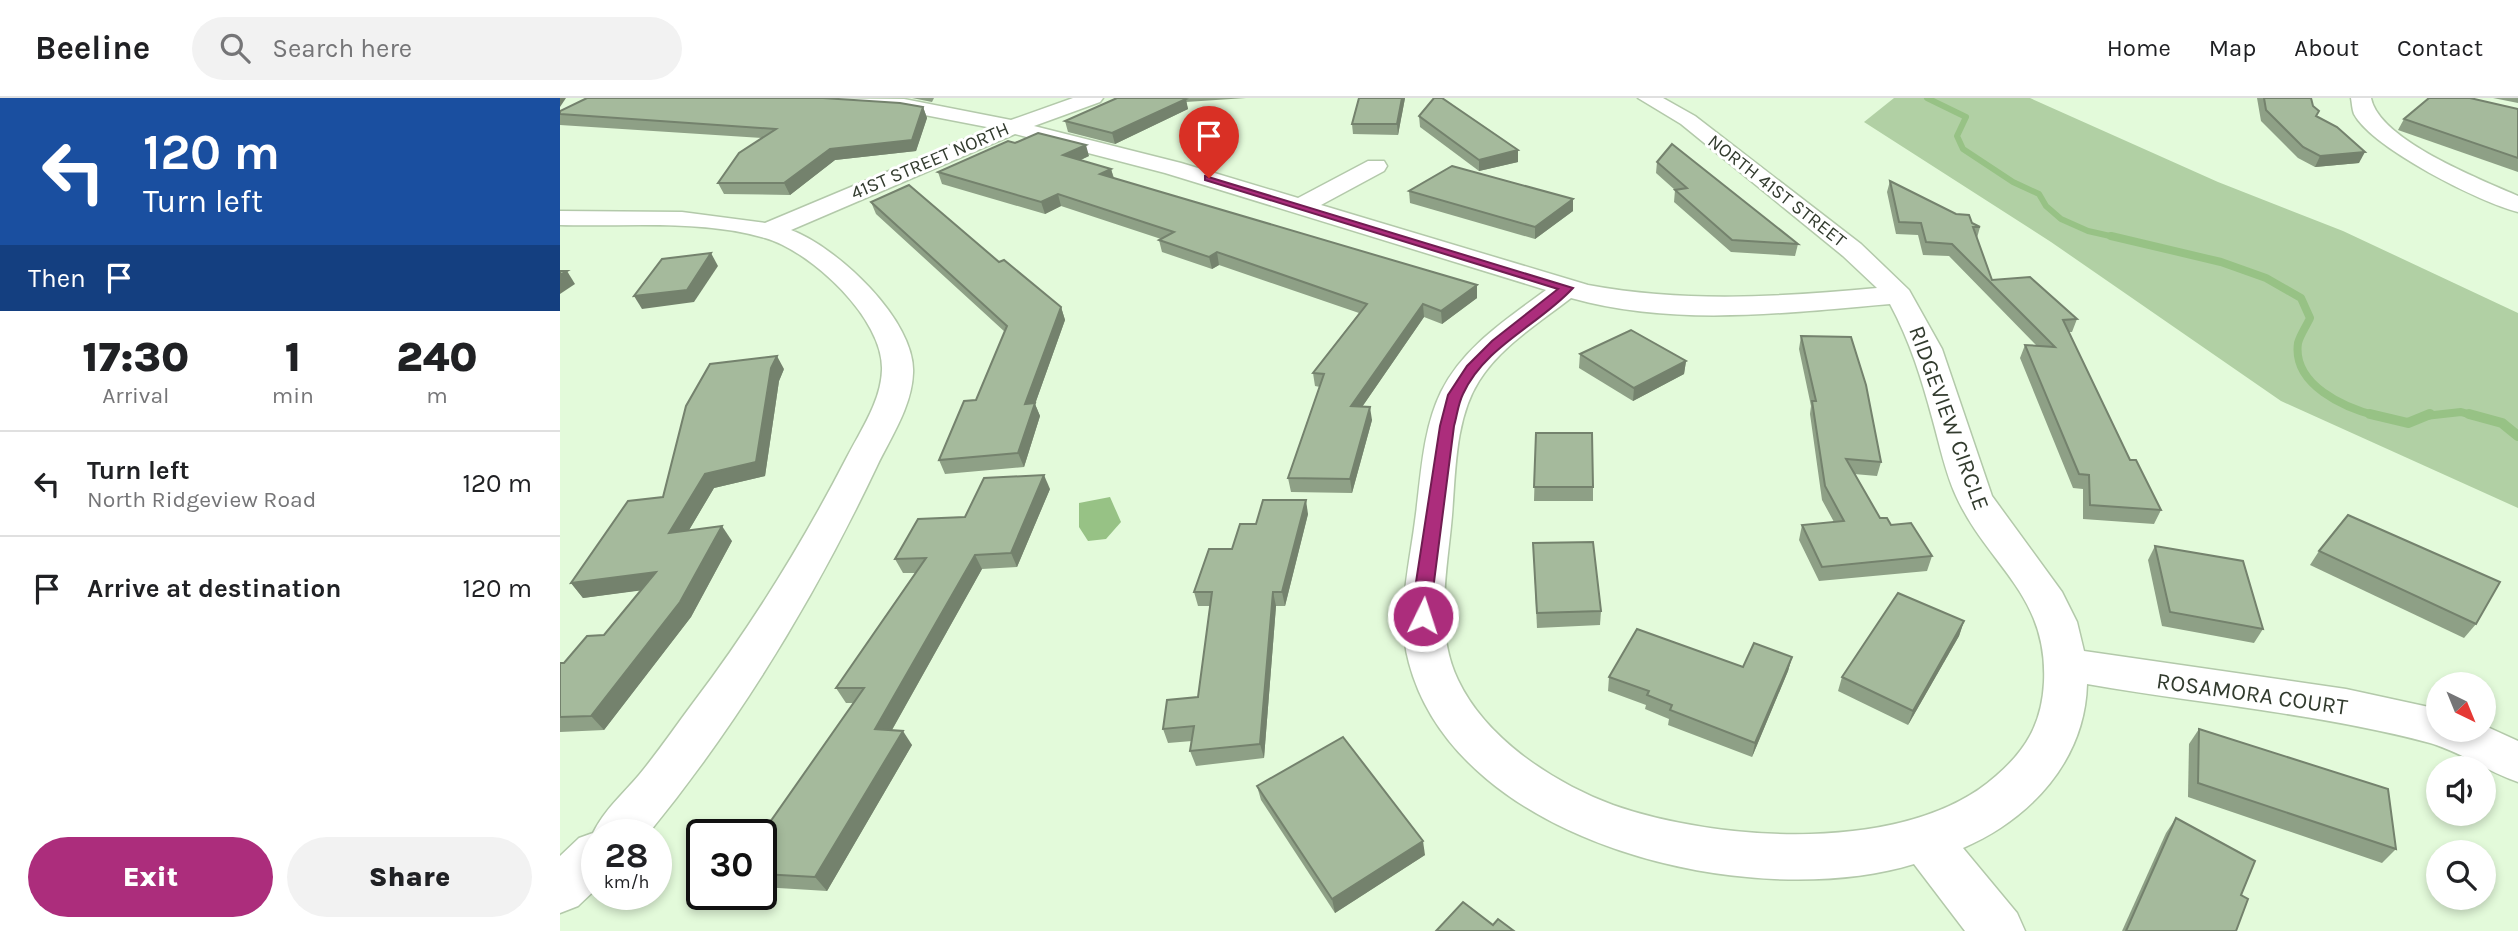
<!DOCTYPE html>
<style>
body{margin:0;font-family:Karla,sans-serif;background:#f2f2f2;color:#202124;height:100vh;display:flex;flex-direction:column;font-size:26px;white-space:nowrap}
*{box-sizing:border-box;margin:0}
p{font-size:23px;color:#757577}
.icon{flex:none;width:38px;height:38px;fill:none;stroke:currentColor;stroke-width:2;stroke-linecap:round;stroke-linejoin:round}
.map{position:relative;flex:1;overflow:hidden}
.side{display:flex;flex-direction:column;background:#fff;width:560px}
.side>*{flex:none}
.hud{background:#1a4fa0;color:#fff;overflow:hidden}
.needle{width:46px;rotate:137deg}
.fabs{position:absolute;left:1866px;top:574px;display:grid;gap:14px}
.fabs a{display:grid;place-items:center;width:70px;height:70px;border-radius:50%;background:#fff;box-shadow:0 4px 10px #0003;font-size:35px}
.speed{position:absolute;left:21px;top:721px;display:flex;gap:14px;font-size:35px;font-weight:700;text-align:center}
.speed>*{display:grid;place-content:center;width:91px;height:91px;border-radius:50%;background:#fff;box-shadow:0 4px 10px #0003;line-height:1}
.speed small{font-size:18px;font-weight:400}
.speed .limit{border:4px solid #111;border-radius:10px;background:#fff;color:#111}
.pin{position:absolute;display:grid;place-items:center;width:60px;height:60px;color:#fff;margin:-72px -30px;border-radius:50% 50% 50% 0;rotate:-45deg;box-shadow:0 0 7px #0007}
.pin .icon{rotate:45deg}
.me{position:absolute;width:77px;margin:-38px;rotate:4deg;stroke-linejoin:round;filter:drop-shadow(0 0 5px #0008)}
.turn{display:flex;align-items:center;gap:24px;height:147px;padding:0 28px;font-size:32px}
.turn .icon{width:91px;height:91px;stroke-width:2.5}
.turn b{display:block;font-size:49px;line-height:60px}
.then{display:flex;align-items:center;height:66px;padding:0 28px;background:#0003;gap:14px;font-size:26px}
.eta{display:flex;justify-content:space-evenly;align-items:center;height:119px;text-align:center}
.eta b{font-size:42px;font-weight:800;line-height:49px}
.cta{display:flex;gap:14px;margin-top:auto;padding:14px 28px}
.cta a{flex:1;height:80px;border-radius:42px;background:#ac2d7c;color:#fff;font-size:28px;font-weight:800;line-height:80px;text-align:center}
.cta a+a{background:#f2f2f2;color:#202124}
ul{padding:0;list-style:none}
li{display:flex;align-items:center;gap:21px;height:105px;padding:0 28px;border-top:2px solid #e0e0e0}
li div{flex:1}
li b{display:block;font-size:26px}
li em{font-style:normal}
header{display:flex;align-items:center;gap:42px;box-sizing:border-box;height:98px;padding:0 35px;background:#fff;border-bottom:2px solid #e0e0e0}
header strong{font-size:33px}
nav{display:flex;gap:38px;margin-inline-start:auto;font-size:24px}
.search{width:490px;height:63px;background:#f2f2f2;display:flex;align-items:center;gap:18px;box-sizing:border-box;padding:0 24px;border-radius:38px;color:#757577;font-size:26px}
main{display:flex;flex:1;min-height:0}
.map>svg:first-child{display:block}
.green{fill:#b1d0a4}
.water{fill:#97c285}
.lines{fill:none;stroke-linecap:round;stroke-linejoin:round}
.stream-far2{stroke:#97c285;stroke-width:6}
.stream-far1{stroke:#97c285;stroke-width:8}
.stream{stroke:#97c285;stroke-width:10}
.street-casing{stroke:#b3c9aa;stroke-width:3}
.street{fill:#fff;fill-rule:evenodd}
.wall{fill:#8ea086}
.shaded-wall{fill:#74826d}
.building{fill:#a5ba9c;stroke:#74826d;stroke-width:2}
.route{fill:#ac2d7c;stroke:#701d51;stroke-width:2}
.labels{text-anchor:middle;dominant-baseline:central;stroke-width:6;stroke-linejoin:round;paint-order:stroke}
.far-street-label{font-size:19px;fill:#323b2e;stroke:#fff}
.street-label{font-size:23px;fill:#323b2e;stroke:#fff}
</style>
<header>
<strong>Beeline</strong>
<div class="search"><svg class="icon" aria-label="search" viewBox="0 0 24 24"><circle cx="10" cy="10" r="6"/><path d="M15 15l6 6"/></svg>Search here</div>
<nav><a>Home</a><a>Map</a><a>About</a><a>Contact</a></nav>
</header>
<main>
<section class="side">
<div class="hud">
<div class="turn"><svg class="icon" aria-label="left" viewBox="0 0 24 24"><path d="M17 20v-9H6M10 6l-5 5 5 5"/></svg><div><b>120 m</b>Turn left</div></div>
<div class="then">Then<svg class="icon" aria-label="arrive" viewBox="0 0 24 24"><path d="M6 21V4h12l-3 4 3 4H6"/></svg></div>
</div>
<div class="eta">
<div><b>17:30</b><p>Arrival</p></div>
<div><b>1</b><p>min</p></div>
<div><b>240</b><p>m</p></div>
</div>
<ul>
<li><svg class="icon" aria-label="left" viewBox="0 0 24 24"><path d="M17 20v-9H6M10 6l-5 5 5 5"/></svg><div><b>Turn left</b><p>North Ridgeview Road</p></div><em>120 m</em></li>
<li><svg class="icon" aria-label="arrive" viewBox="0 0 24 24"><path d="M6 21V4h12l-3 4 3 4H6"/></svg><div><b>Arrive at destination</b></div><em>120 m</em></li>
</ul>
<div class="cta"><a>Exit</a><a>Share</a></div>
</section>
<div class="map">
<svg width="1958" height="833" viewBox="0 0 1958 833">
<rect width="100%" height="100%" fill="#e3fada"/>
<path class="green" d="M1334 0H1470L1658 84 1783 133 1958 215V410L1721 303 1491 144 1304 24Z"/>
<path class="water" d="M550 399 561 424 546 441 528 443 519 429V405Z"/>
<g class="lines">
<path class="stream-far2" d="M1367 0 1406 19 1397 38 1403 51 1453 84 1479 96 1486 108 1501 121 1528 133 1559 140"/>
<g class="stream-far1">
<path d="M1551 138 1661 164 1706 180 1741 200 1750 220C1747 227 1740 237 1738 245 1732 287 1785 310 1817 318"/>
<path d="M1865 318 1901 314 1915 318"/>
</g>
<g class="stream">
<path d="M1810 316 1848 325 1870 316"/>
<path d="M1909 316 1942 325 1958 338"/>
</g>
<g class="street-casing">
<g id="street">
<path d="M230 0 344 1 451 22 513 0H543L540 4 474 28 621 65 738 100 808 63H824L827 68 824 73 761 107 1028 187C1125 205 1220 199 1317 190L1283 158 1121 26 1078 0H1103L1135 18 1301 146 1349 192 1382 251 1432 398 1502 494 1517 524 1524 553 1786 591 1878 611V632H1923V627L1958 643V684C1928 674 1901 654 1870 645 1758 615 1641 606 1527 586 1525 663 1470 721 1403 750L1457 815 1465 833H1405L1354 766C1194 815 898 748 849 565 836 518 849 470 855 423 861 381 862 333 881 294 903 249 947 221 986 192L605 75 455 36 231 132C277 149 356 223 353 275 352 308 331 339 317 368 255 499 179 625 87 737H37V790L18 808 0 815V758L19 740 33 735C44 712 63 696 79 677 98 654 115 629 133 605 192 527 242 446 287 359 301 332 321 303 322 272 324 221 251 153 205 140 141 121 67 129 0 127V113L122 114 205 125 432 30 344 13 240 6 233 4ZM1011 200C1114 229 1225 215 1330 206 1350 243 1362 282 1373 323 1380 348 1385 374 1396 398 1428 468 1488 496 1484 584 1482 625 1466 652 1436 678 1348 757 1158 744 1053 707 994 685 926 641 898 582 875 534 886 479 891 428 896 382 893 324 919 283 941 248 979 225 1011 200Z"/>
<path d="M1791 0H1811C1819 42 1920 81 1958 98V114C1921 105 1812 50 1794 16 1792 11 1792 5 1791 0Z"/>
</g>
</g>
<use href="#street" class="street"/>
</g>
<g class="wall">
<path d="M352 0H374L372 4Z"/>
<path d="M557 0H686L626 4 628 11 555 46 508 34 505 23Z"/>
<path d="M799 0H845L838 37 793 36 792 26Z"/>
<path d="M1697 0H1751L1756 18 1799 65 1755 69 1738 60 1701 23Z"/>
<path d="M1933 0H1958V5Z"/>
<path d="M363 9 367 20 356 53 275 62 230 97 164 96 158 85 202 40 0 27V13Z"/>
<path d="M1958 11V74L1838 32 1844 21Z"/>
<path d="M859 18 958 52V64L919 73 860 29Z"/>
<path d="M529 58 520 62 551 71 554 80 917 187V200L882 226 864 219 802 309 812 322 792 395 731 394 728 380 760 289 755 288 753 275 799 215 659 167 652 171 602 154 599 142 601 141 501 108 485 116 382 86 378 74Z"/>
<path d="M1097 64 1238 146 1235 158 1171 154 1114 104 1115 92 1096 75Z"/>
<path d="M1330 83 1420 129 1417 140 1432 182 1517 221 1512 234H1508L1570 362 1601 412 1594 426 1523 421V391L1513 390 1460 260 1465 247H1476L1389 158 1363 157 1358 137 1336 136 1327 94Z"/>
<path d="M849 93 1013 101V113L975 141 850 105Z"/>
<path d="M311 104 439 164 501 209 505 222 475 306 480 318 464 369 385 376 379 362 416 302 445 234 316 116Z"/>
<path d="M1241 238 1321 364 1317 378 1294 376 1320 420 1331 427 1372 458 1367 473 1259 483 1239 442 1242 427 1274 424 1262 402 1250 316 1251 308 1239 251Z"/>
<path d="M1020 256 1126 263 1124 276 1073 303 1019 270Z"/>
<path d="M224 271 219 283 205 378 154 390 129 432 172 443 131 519 44 632 0 634V565H4L44 537 81 492 23 500 11 485 103 399Z"/>
<path d="M976 335 1033 389V403H974Z"/>
<path d="M490 391 457 469 422 471 332 632 352 647 267 793 201 789V737L294 605H286L276 590 355 475H343L335 461 405 419Z"/>
<path d="M748 416 725 508H716L704 660 636 668 630 653 632 643 608 645 603 631 638 599 650 508H638L634 494 672 451 696 426Z"/>
<path d="M973 445 1041 513 1040 527 977 530Z"/>
<path d="M1595 448 1703 531 1694 545 1602 528 1588 462Z"/>
<path d="M1759 453 1916 526 1904 540 1750 467Z"/>
<path d="M1404 523 1399 538 1348 627 1278 593 1282 579Z"/>
<path d="M1232 559 1228 573 1192 659 1108 627 1109 621 1085 611 1086 607 1048 593 1049 579 1183 569Z"/>
<path d="M1639 631 1836 751 1822 765 1628 699 1629 646Z"/>
<path d="M697 688 865 757 775 815 701 702Z"/>
<path d="M1616 720 1681 797 1676 833H1562L1606 735Z"/>
</g>
<g class="shaded-wall">
<path d="M0 0H6L0 9Z"/>
<path d="M842 0H845L838 37 837 26Z"/>
<path d="M626 1 628 11 555 46 552 35Z"/>
<path d="M363 9 367 20 356 53 275 62 230 97 224 85 270 51Z"/>
<path d="M526 47 529 58 506 69 503 57Z"/>
<path d="M958 52V64L919 73V62Z"/>
<path d="M1805 54 1799 65 1755 69 1760 58Z"/>
<path d="M551 71 554 82 540 76Z"/>
<path d="M498 96 501 108 485 116 481 104Z"/>
<path d="M1013 101V113L975 141V129Z"/>
<path d="M657 154 659 167 652 171 649 159Z"/>
<path d="M151 155 158 168 134 204 82 211 74 198Z"/>
<path d="M7 173 15 186 0 196V177Z"/>
<path d="M917 187V200L882 226 881 213Z"/>
<path d="M863 206 864 219 793 322 791 308Z"/>
<path d="M501 209 505 222 475 306 480 318 464 369 458 355 465 306Z"/>
<path d="M217 258 224 271 219 283 205 378 154 390 119 449 109 435 211 270Z"/>
<path d="M1126 263 1124 276 1073 303 1074 290Z"/>
<path d="M810 309 812 322 792 395 790 381Z"/>
<path d="M484 377 490 391 457 469 451 455Z"/>
<path d="M746 402 748 416 725 508 722 494Z"/>
<path d="M162 428 172 443 131 519 44 632 31 618Z"/>
<path d="M415 457 422 471 324 646 315 631Z"/>
<path d="M96 474 107 489 23 500 11 485Z"/>
<path d="M713 494 716 508 704 660 700 646Z"/>
<path d="M1404 523 1399 538 1348 627 1353 613Z"/>
<path d="M1232 559 1228 573 1192 659 1195 645Z"/>
<path d="M343 633 352 647 267 793 255 779Z"/>
<path d="M863 743 865 757 775 815 772 801Z"/>
</g>
<g class="building">
<path d="M27 0H263L340 5 363 9 352 42 270 51 224 85H158L179 55 216 31 0 16V13Z"/>
<path d="M557 0H622L626 1 552 35 505 23Z"/>
<path d="M799 0H842L837 26H792Z"/>
<path d="M874 0H882L958 52 919 62 859 18Z"/>
<path d="M1704 0H1751L1753 8 1759 13 1756 18 1777 29 1805 54 1760 58 1743 49 1706 12Z"/>
<path d="M1869 0H1910L1958 11V60L1844 21Z"/>
<path d="M478 35 526 47 503 57 551 71 540 76 917 187 881 213 863 206 791 308 810 309 790 381 728 380 764 276 753 275 807 206 657 154 649 159 599 142 614 134 498 96 481 104 378 74 448 43 455 45Z"/>
<path d="M1112 46 1238 146 1172 142 1115 92 1127 90 1097 64Z"/>
<path d="M892 68 1013 101 975 129 849 93Z"/>
<path d="M1330 83 1396 116 1409 117 1412 125 1420 129H1413L1432 182 1470 179 1517 221 1503 222 1570 362H1576L1601 412 1530 407 1529 377 1519 376 1465 247 1495 249 1392 146 1366 144 1361 125 1339 124Z"/>
<path d="M349 87 439 164 444 162 501 209 465 306 475 305 458 355 379 362 404 303 416 302 447 228 311 104Z"/>
<path d="M151 155 127 192 74 198 102 161Z"/>
<path d="M0 173H7L0 177Z"/>
<path d="M1071 232 1126 263 1074 290 1020 256Z"/>
<path d="M1241 238 1291 239 1306 287 1321 364 1286 361 1320 420H1327L1331 427 1351 425 1372 458 1262 469 1242 427 1284 423 1265 388 1252 303H1256Z"/>
<path d="M217 258 211 270 196 364 145 376 109 435 162 428 120 504 31 618 0 619V565H4L27 538 44 537 96 474 11 485 68 403 103 399 126 308 150 266Z"/>
<path d="M976 335H1032L1033 389H974Z"/>
<path d="M484 377 451 455 415 457 315 631 343 633 255 779 201 776V737L304 590H276L366 460 335 461 358 421 405 419 424 380Z"/>
<path d="M703 402H746L722 494H713L700 646 630 653 634 628 603 631 607 602 638 599 652 494H634L649 451H672L680 426H696Z"/>
<path d="M1788 417 1940 484 1916 526 1759 453Z"/>
<path d="M1033 444 1041 513 977 515 973 445Z"/>
<path d="M1595 448 1683 463 1703 531 1610 514Z"/>
<path d="M1338 495 1404 523 1353 613 1282 579Z"/>
<path d="M1077 531 1183 569 1194 545 1232 559 1195 645 1110 612 1112 607 1087 597 1089 593 1049 579Z"/>
<path d="M1639 631 1828 691 1836 751 1638 685Z"/>
<path d="M783 639 863 743 772 801 697 688Z"/>
<path d="M1616 720 1695 763 1681 797 1688 801 1676 833H1566Z"/>
<path d="M903 804 933 827 938 821 954 833H876Z"/>
</g>
<path class="route" d="M645 78 1013 190C979 227 925 248 903 296 898 306 897 318 894 328L869 523H856L854 518V497L880 328 888 297 907 268 932 243 998 191 645 82Z"/>
<g class="labels">
<g class="far-street-label">
<text transform="translate(370 63) rotate(-23)">41ST STREET NORTH</text>
<text transform="translate(1217 93) rotate(38)">NORTH 41ST STREET</text>
</g>
<g class="street-label">
<text transform="translate(1389 320) rotate(70)">RIDGEVIEW CIRCLE</text>
<text transform="translate(1692 596) rotate(8)">ROSAMORA COURT</text>
</g>
</g>
</svg>
<div class="fabs">
<a><svg class="needle" viewBox="-14 -14 28 28"><path d="M0-13l5 13h-10z" fill="#e53935"/><path d="M0 13l5-13h-10z" fill="#757577"/></svg></a>
<a><svg class="icon" aria-label="sound" viewBox="0 0 24 24"><path d="M4 9h4l5-4v14l-5-4H4zM17 9q2 3 0 6"/></svg></a>
<a><svg class="icon" aria-label="search" viewBox="0 0 24 24"><circle cx="10" cy="10" r="6"/><path d="M15 15l6 6"/></svg></a>
</div>
<div class="speed"><div>28<small>km/h</small></div><div class="limit">30</div></div>
<div class="pin" style="left:649px;top:80px;background:#d93025"><svg class="icon" aria-label="arrive" viewBox="0 0 24 24"><path d="M6 21V4h12l-3 4 3 4H6"/></svg></div>
<svg class="me" style="left:863px;top:518px" viewBox="-20 -20 40 40"><circle r="17" fill="#ac2d7c" stroke="#fff" stroke-width="3"/><path d="M0-11L8 9 0 5-8 9z" fill="#fff"/></svg>
</div>
</main>
